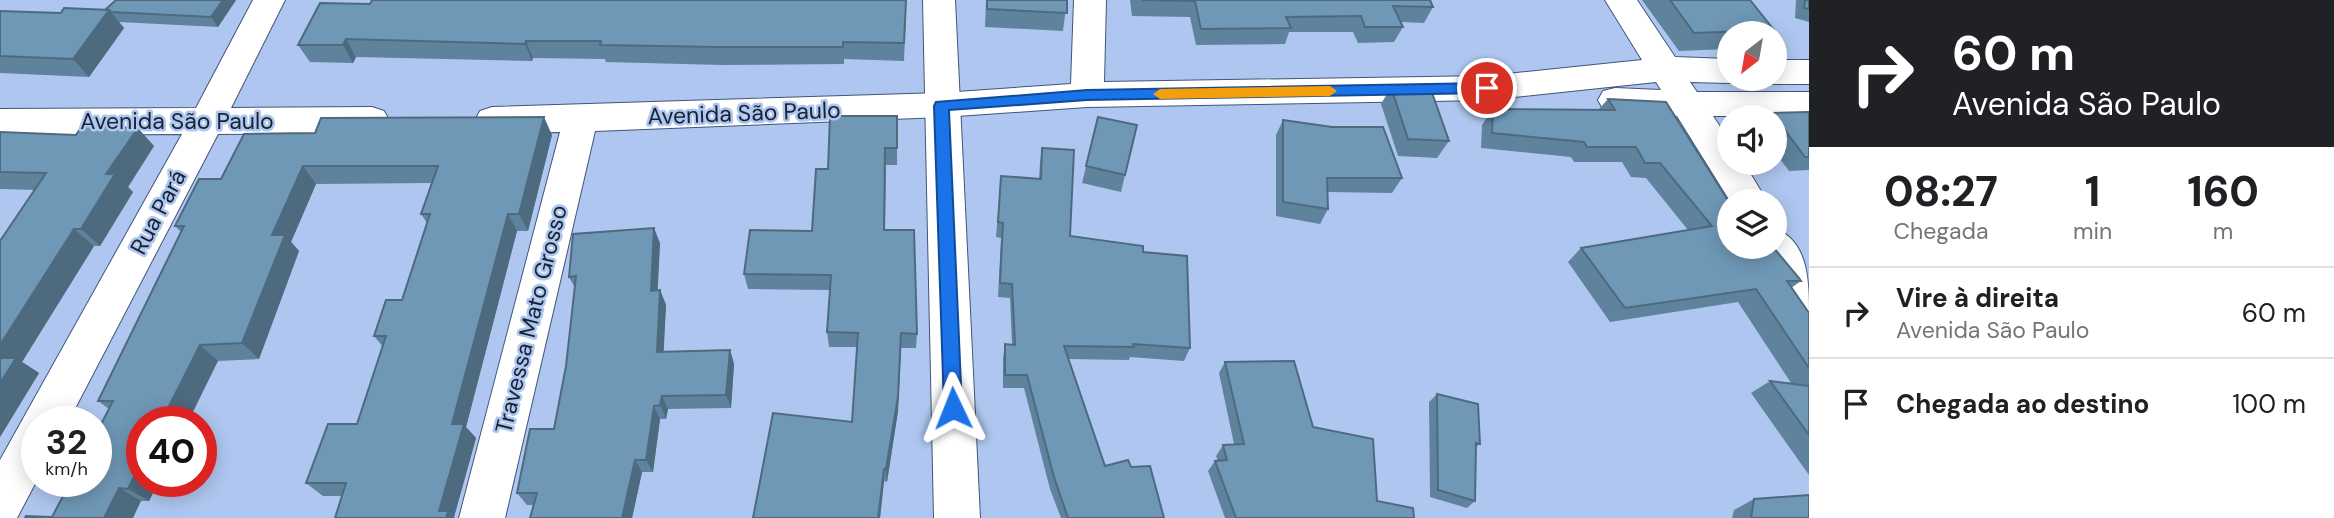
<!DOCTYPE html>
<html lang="pt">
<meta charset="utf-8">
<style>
body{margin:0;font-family:"DM Sans",sans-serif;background:#f2f2f2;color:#202124;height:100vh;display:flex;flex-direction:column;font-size:26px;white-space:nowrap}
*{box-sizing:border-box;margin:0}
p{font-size:23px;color:#757577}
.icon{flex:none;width:38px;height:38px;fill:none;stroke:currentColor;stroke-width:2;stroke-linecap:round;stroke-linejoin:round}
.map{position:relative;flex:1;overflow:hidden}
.panel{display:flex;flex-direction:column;background:#fff;width:525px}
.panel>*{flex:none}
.guide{background:#202124;color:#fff;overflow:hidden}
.needle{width:46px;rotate:211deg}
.controls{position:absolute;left:1717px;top:21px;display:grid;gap:14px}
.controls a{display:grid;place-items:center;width:70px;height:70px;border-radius:50%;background:#fff;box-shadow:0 4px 18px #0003;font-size:35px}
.speed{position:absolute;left:21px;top:406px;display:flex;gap:14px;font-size:35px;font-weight:700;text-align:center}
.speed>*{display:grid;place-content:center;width:91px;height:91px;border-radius:50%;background:#fff;box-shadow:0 4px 18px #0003;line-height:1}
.speed small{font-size:18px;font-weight:400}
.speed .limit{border:10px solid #d22;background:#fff;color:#111}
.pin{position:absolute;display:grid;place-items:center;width:60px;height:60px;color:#fff;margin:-30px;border:4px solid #fff;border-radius:50%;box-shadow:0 2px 7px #0007}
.me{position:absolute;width:77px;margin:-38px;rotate:358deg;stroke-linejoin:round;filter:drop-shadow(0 0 5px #0008)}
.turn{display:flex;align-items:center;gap:24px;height:147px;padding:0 28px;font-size:32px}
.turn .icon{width:91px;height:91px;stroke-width:2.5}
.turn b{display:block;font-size:49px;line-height:60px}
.eta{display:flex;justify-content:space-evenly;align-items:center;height:119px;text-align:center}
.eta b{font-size:42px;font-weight:800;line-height:49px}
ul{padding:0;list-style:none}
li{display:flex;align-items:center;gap:21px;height:91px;padding:0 28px;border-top:2px solid #e0e0e0}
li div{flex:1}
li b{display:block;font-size:26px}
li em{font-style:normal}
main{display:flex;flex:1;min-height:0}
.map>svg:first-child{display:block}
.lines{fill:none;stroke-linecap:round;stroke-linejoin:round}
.street-casing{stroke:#405578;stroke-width:2}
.secondary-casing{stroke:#405578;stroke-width:2}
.street{fill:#fff;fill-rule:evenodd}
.secondary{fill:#fff;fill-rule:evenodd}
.wall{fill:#5f839d}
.shaded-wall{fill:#4e6a7f}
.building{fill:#6f98b6;stroke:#4e6a7f;stroke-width:2}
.route{fill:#1a73e8;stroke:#114b97;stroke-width:2}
.slow{fill:#f59e0b}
.labels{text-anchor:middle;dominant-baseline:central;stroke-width:5;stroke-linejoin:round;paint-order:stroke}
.street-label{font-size:23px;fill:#192231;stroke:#afc7f0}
</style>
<main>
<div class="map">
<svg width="1809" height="518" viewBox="0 0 1809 518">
<rect width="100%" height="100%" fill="#afc7f0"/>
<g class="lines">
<g class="street-casing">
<g id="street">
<path d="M253 0H285L231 108 372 107 384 111 389 120 384 129 372 133 218 134 68 422H37V480L17 518H0V460L182 134 0 135V109L196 108Z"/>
<path d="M1074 0H1106L1104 82 1487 76 1642 60 1605 0H1637L1675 57 1729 59V79H1741L1729 83 1690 82 1697 92H1809V116H1713L1729 140V163H1744L1767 201H1730L1677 116 1615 112 1603 109 1598 100 1603 91 1615 88 1661 90 1656 82 1487 100 1087 107 942 117 595 131 505 518H459L560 132 492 133 480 129 475 120 480 111 492 107 942 93 1071 84Z"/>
<path d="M1774 60H1809V84H1774L1762 80 1774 79Z"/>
<path d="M1774 228C1809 241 1809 282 1809 315L1795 310 1757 247H1774Z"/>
</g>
</g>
<g class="secondary-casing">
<path id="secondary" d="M923 0H955L980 518H934Z"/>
</g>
<use href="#street" class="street"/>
<use href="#secondary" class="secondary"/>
</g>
<g class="wall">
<path d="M236 0 218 27 119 22 124 28 89 77 0 73V11L61 13Z"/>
<path d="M986 0H1067L1063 31 985 27Z"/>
<path d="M1130 0H1430L1433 7 1424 23 1401 22 1403 27 1394 42 1358 43 1353 32H1289L1285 44 1196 45 1190 17 1132 16Z"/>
<path d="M1642 0H1750L1774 30 1771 33H1729V49L1679 51Z"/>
<path d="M1796 0H1809V22L1795 18Z"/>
<path d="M320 3 906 12 904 61 844 59V64L722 65 606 62 605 59 533 58 532 61 356 57 353 63 310 62 298 45Z"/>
<path d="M1391 87 1449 141 1437 158 1398 156 1381 104Z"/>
<path d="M1608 99 1729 247 1801 281 1791 288 1809 313V475L1751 393 1770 381 1791 383 1738 302 1610 322 1568 262 1581 248 1688 230 1646 178 1631 177 1622 162H1574L1571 157 1481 148 1482 125 1493 109 1598 110Z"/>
<path d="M1809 112V170L1789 171 1774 151V117H1767L1772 113Z"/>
<path d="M897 116V165H886L885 230 917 334 916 348H901L898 411 887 482 884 481 880 518H753L852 422 857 347H829L827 332 830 290 748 289 744 274 812 231 828 169Z"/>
<path d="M1098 117 1125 175 1121 192 1082 183Z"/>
<path d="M1283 120 1402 178 1392 193 1328 192V209L1320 224 1276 216V135Z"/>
<path d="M0 132 154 146 128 187 133 192 100 246H94L22 362 39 373 0 437V241L35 190 0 189Z"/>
<path d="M244 134 552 135 528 231H517L466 427 476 438 454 517 342 496H323L306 483 357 424 383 347 374 336 402 300 427 223 421 214 431 183 316 184 291 242 299 251 259 359 218 361 142 481H159L149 501H141L52 517 109 409 98 401 181 232 175 226 221 179Z"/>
<path d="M1042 148 1070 236 1143 252 1190 348 1184 361 1130 357 1129 360 1069 359 1105 466 1131 467 1164 518H1061L1050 489 1024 388H1003V358L1005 344H1012L1010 298 998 297 1001 238 996 237 1001 176 1039 179 1040 163Z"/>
<path d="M660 243 657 290H660L666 305 663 352 730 350 734 364 731 408 668 409 666 419H660L653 472H642L632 518H530L533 505H527L517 493 554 429 566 366 575 288 569 277Z"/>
<path d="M1225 362 1313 427 1377 501 1414 518H1225L1208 471 1215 461H1218L1216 456 1223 445 1234 444 1219 373Z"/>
<path d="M1437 394 1480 444 1476 447 1475 501 1467 508 1430 497 1429 402Z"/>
<path d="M1754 499 1809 518H1732L1734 510Z"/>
</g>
<g class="shaded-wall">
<path d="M223 0H236L218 27 211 17Z"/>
<path d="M109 10 124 28 89 77 73 59Z"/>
<path d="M346 39 356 57 353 63 343 45Z"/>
<path d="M526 41 533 58 532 61 525 44Z"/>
<path d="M544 117 552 135 528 231 519 214Z"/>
<path d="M138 128 154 146 128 187 133 192 100 246 81 229 106 174Z"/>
<path d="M303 166 316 184 291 242 299 251 259 359 242 343 272 235Z"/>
<path d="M508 214 517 231 466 427 476 438 454 517 455 518H446L439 511 452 424Z"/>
<path d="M654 228 660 243 657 305 651 291Z"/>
<path d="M74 229 94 246 22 362 39 373 0 437V345Z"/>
<path d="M660 290 666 305 663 366 657 352Z"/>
<path d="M901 333 898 411 887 482 886 469Z"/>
<path d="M200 345 218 361 188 422H161Z"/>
<path d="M730 350 734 364 731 408 726 395Z"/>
<path d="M662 396 668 409 666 419 660 405Z"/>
<path d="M654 406 660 419 653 472 646 460Z"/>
<path d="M635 460 642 472 632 518H622Z"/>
<path d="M142 461V481H159L149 501 128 489Z"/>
<path d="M884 469V481L880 518H878Z"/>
<path d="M119 488 141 501 133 518H104Z"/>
</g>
<g class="building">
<path d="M116 0H223L211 17 111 12 109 10H105Z"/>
<path d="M372 0H906L904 43 843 42V47H718L600 45 601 41H526L525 44 346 39 343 45H298L320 3 370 4Z"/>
<path d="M987 0H1067V13L987 9Z"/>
<path d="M1142 0H1430L1433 7 1393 6 1403 27H1365L1361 16 1286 17 1291 28 1201 29 1195 1Z"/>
<path d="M1670 0H1750L1774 30 1694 33Z"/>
<path d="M1805 0H1809V9L1804 8Z"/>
<path d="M64 8 109 10 73 59 0 56V11L61 13Z"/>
<path d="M1391 87H1430L1449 141 1408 139Z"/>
<path d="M1608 99 1666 102 1729 202V247H1773L1799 278 1801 281H1787L1809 313V368L1756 289 1625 308 1581 248 1712 226 1660 163H1645L1636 147H1587L1584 142 1492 133 1493 109 1615 110Z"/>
<path d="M1809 112V157H1805L1772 113Z"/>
<path d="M830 116H897V148H885L884 230H914L917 334 901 333 898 397 886 469H884L878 518H753L773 413 852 422 858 333 827 332 831 275 744 274 750 230 812 231 816 169H828Z"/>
<path d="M544 117 519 214H508L452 424H464L439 511H448L446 518H335L346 483H306L328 424H357L386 336H374L386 300H402L430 214H421L438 166H303L272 235H285L242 343 200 345 161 422H142V461L128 489 119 488 104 518H25L26 516 52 517 71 481H96V434L113 401H98L184 226H175L199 179H221L244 134 315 133 321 118Z"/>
<path d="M1098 117 1137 125 1125 175 1086 166Z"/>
<path d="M1283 120 1332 127H1383L1402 178H1327L1328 209 1283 202Z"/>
<path d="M82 126 138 128 106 174H115L81 229H74L0 345V241L46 173 0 172V132L76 135Z"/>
<path d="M1042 148 1074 150 1070 236 1143 246V252L1187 256 1190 348 1133 344 1134 347 1064 346 1105 466 1128 460 1131 467 1150 466 1164 518H1068L1054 477 1027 375H1005V344L1015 345 1012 284 1000 283 1003 223 998 222 1001 176 1041 179Z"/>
<path d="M654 228 651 291 660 290 657 352 730 350 726 395 662 396 660 405 654 406 646 460H635L622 518H530L537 493H517L530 429H554L566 366 576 276 569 277 573 234Z"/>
<path d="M0 358H16L0 383Z"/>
<path d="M1294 361 1313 427 1373 439 1377 501 1413 508 1414 518H1236L1215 461 1227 460 1223 445 1244 444 1225 362Z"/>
<path d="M1770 381 1809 386V435Z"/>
<path d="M1437 394 1478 404 1480 444 1476 443 1475 501 1438 490Z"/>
<path d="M1809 495V518H1751L1754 499Z"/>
</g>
<path class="route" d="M1487 83 1494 88 1487 93 1087 100 949 110 962 408 959 414 953 416 947 414 944 408 934 106 936 102 1087 90Z"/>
<path class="slow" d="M1330 86 1337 91 1330 96 1160 99 1153 94 1160 89Z"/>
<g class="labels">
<g class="street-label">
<text transform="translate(744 113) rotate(-2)">Avenida São Paulo</text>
<text x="177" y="121">Avenida São Paulo</text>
<text transform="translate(158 212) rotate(-62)">Rua Pará</text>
<text transform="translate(531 319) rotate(-76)">Travessa Mato Grosso</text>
</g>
</g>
</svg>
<div class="controls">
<a><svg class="needle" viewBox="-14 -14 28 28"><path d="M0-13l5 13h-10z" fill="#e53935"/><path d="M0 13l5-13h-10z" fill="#757577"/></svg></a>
<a><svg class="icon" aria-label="sound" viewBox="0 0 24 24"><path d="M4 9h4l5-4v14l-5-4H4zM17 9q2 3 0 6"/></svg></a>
<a><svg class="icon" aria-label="layers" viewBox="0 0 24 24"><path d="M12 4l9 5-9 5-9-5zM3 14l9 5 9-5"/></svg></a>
</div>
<div class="speed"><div>32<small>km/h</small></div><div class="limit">40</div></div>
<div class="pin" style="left:1487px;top:88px;background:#d93025"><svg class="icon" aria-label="arrive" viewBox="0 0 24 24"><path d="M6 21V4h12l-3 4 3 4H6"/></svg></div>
<svg class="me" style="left:953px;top:408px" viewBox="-20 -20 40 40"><path d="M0-17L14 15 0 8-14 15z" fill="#1a73e8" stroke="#fff" stroke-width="4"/></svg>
</div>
<section class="panel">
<div class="guide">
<div class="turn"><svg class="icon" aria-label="right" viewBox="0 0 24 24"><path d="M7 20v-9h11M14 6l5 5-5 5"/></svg><div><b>60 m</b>Avenida São Paulo</div></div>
</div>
<div class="eta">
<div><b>08:27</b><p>Chegada</p></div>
<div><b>1</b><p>min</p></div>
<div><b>160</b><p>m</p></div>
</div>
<ul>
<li><svg class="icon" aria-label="right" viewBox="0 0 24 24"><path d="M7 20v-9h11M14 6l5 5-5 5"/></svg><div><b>Vire à direita</b><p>Avenida São Paulo</p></div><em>60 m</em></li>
<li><svg class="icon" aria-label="arrive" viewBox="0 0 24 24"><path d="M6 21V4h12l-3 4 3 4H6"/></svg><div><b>Chegada ao destino</b></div><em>100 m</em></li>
</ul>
</section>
</main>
